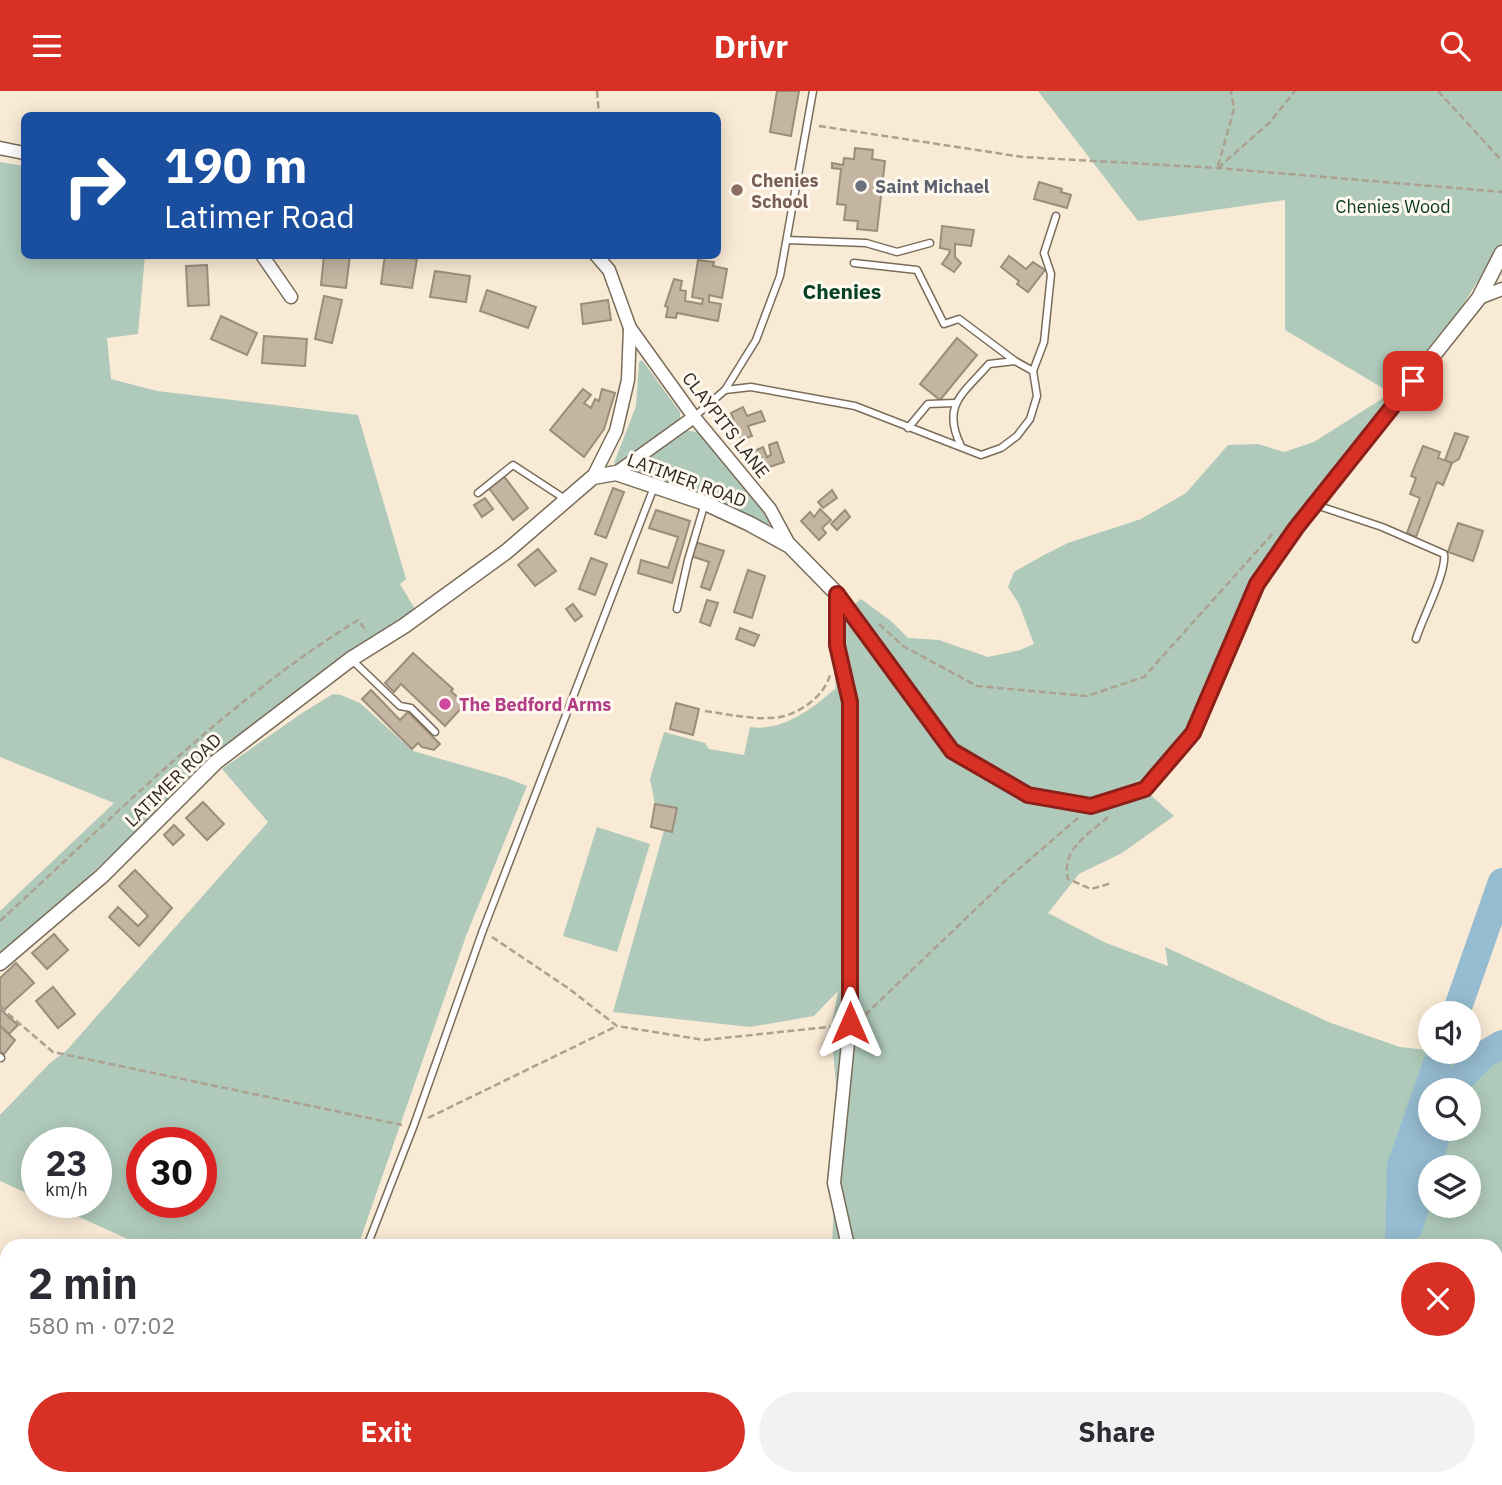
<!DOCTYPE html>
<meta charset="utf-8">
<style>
body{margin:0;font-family:"IBM Plex Sans",sans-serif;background:#f2f2f3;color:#2b2b33;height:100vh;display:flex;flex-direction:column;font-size:26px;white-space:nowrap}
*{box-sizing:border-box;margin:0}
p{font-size:23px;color:#7c7c81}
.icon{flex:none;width:38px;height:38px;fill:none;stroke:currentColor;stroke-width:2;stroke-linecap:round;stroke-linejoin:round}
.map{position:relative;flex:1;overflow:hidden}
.details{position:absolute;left:0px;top:1148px;width:1503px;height:247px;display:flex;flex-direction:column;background:#fff;border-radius:21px 21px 0 0;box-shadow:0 4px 18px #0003}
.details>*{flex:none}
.banner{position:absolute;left:21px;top:21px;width:700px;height:147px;border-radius:10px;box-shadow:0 4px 18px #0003;background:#1a4fa0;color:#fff;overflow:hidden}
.tools{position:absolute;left:1418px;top:910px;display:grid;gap:14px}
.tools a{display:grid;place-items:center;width:63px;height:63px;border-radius:50%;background:#fff;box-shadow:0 4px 18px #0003;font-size:35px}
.speed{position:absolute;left:21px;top:1036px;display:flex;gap:14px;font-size:35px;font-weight:700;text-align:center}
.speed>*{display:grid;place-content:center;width:91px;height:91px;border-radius:50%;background:#fff;box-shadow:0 4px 18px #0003;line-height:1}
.speed small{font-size:18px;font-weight:400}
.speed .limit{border:10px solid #d22;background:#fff;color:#111}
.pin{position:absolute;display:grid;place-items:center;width:60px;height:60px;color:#fff;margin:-30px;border-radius:14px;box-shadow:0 4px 10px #0006}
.me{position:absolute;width:77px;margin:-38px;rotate:0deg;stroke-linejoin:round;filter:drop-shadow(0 0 5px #0008)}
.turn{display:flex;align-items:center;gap:24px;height:147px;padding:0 28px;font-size:32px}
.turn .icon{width:91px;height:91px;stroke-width:2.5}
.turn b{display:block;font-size:49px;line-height:60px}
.round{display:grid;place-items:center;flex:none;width:74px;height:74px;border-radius:37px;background:#f2f2f3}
.summary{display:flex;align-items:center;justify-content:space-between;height:119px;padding:0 28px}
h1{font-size:42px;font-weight:800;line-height:52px}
.action{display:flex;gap:14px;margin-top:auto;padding:14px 28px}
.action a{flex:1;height:80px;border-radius:42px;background:#d93025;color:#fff;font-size:28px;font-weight:800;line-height:80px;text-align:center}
.action a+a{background:#f2f2f3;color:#2b2b33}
header{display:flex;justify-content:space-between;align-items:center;height:91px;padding:0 28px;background:#d93025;color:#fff;font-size:32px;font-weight:800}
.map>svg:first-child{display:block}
.green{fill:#afcaba;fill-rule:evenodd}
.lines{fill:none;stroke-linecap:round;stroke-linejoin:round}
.river{stroke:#96bcd1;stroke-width:28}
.building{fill:#c3b5a1;stroke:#9b8d7a;stroke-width:2}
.service-casing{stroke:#796c5a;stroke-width:9}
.minor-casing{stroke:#796c5a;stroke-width:15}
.tertiary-casing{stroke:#796c5a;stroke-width:17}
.path{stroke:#aca090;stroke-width:2.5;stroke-dasharray:7 3.5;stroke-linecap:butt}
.service{stroke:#fff;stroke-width:6}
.minor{stroke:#fff;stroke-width:12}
.tertiary{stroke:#fff;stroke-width:14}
.route-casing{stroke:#8d1f18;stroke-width:18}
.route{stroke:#d93025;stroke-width:12}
.worship-dot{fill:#6b7280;stroke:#fff9f0;stroke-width:2.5}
.education-dot{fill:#8d6e63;stroke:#fff9f0;stroke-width:2.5}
.hotel-dot{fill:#d1479c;stroke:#fff9f0;stroke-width:2.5}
.labels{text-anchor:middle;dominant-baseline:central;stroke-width:6;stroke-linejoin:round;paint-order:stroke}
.education-label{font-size:18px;font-weight:bold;fill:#785e54;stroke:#fff9f0;text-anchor:start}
.worship-label{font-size:18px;font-weight:bold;fill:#5b616d;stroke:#fff9f0;text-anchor:start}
.park-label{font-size:18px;fill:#053721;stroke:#fff9f0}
.street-label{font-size:18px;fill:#2f2921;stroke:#fff9f0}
.hotel-label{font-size:18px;font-weight:bold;fill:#b23c85;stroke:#fff9f0;text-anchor:start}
.quarter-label{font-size:21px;font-weight:bold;fill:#054223;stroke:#fff9f0}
</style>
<header><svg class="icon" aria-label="menu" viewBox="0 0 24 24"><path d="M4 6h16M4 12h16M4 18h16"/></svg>Drivr<svg class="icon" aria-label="search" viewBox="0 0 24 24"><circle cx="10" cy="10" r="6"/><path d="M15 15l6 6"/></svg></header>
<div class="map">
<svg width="1502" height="1394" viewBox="0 0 1502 1394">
<rect width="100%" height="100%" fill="#f9ead5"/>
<g class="green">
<path d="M1038 0H1502V152L1462 215 1392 302 1337 382 1275 457 1191 640 1143 696 1090 713 1027 701 954 658 850 517 861 508 891 530 908 547 939 549 988 566 1020 559 1034 553 1019 513 1008 496 1014 481 1044 464 1068 452 1141 428 1186 402 1228 354 1258 353 1284 361 1314 351 1391 302 1285 239V109L1138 130Z"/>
<path d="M0 71 24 75V164L145 165 138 243 107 247 111 288 157 300 358 324 406 488 400 493 415 518C353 560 290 602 233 651 154 720 82 797 0 863V820L114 712 0 666Z"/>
<path d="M642 269 680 321V328L617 374 614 372 636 315 639 271Z"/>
<path d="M685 339 696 341 703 345 771 428 770 433H765L701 404 638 381V372Z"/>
<path d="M848 524 949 662 1026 708 1092 720 1147 701 1174 725 1122 762 1079 783 1048 822 1106 852 1168 875 1165 856 1331 932 1400 956 1482 965 1502 953V1394H1343C1329 1390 1316 1394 1303 1388H1496V1155H832L838 1016 831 938 838 900 814 925 750 936 613 921 660 754 664 739 673 740 677 717 655 713 650 688 664 641 705 652 709 658 744 664 750 636C783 641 813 617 836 597L830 545 843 541ZM1430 999H1468V1038H1430ZM1430 1076H1468V1115H1430Z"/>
<path d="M333 603 341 604 360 612 413 660 507 687 527 695 466 845 358 1155H143L46 1111H96V1052H37V1107L0 1090V1024L50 972 67 959 268 731 222 678 302 622ZM142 1052H201V1111H142Z"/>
<path d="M597 736 650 753 617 861 563 845Z"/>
<path d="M706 1388H939L936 1394H703Z"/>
</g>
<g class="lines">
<g class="river">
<path d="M1456 922 1502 791"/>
<path d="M1450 999 1482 965 1502 953"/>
<path d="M1409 1136 1438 1038"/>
<path d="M1399 1155 1401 1075 1441 961"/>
<path d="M1335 1388 1336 1394"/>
</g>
</g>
<g class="building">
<path d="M777 0H799L791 45 770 41Z"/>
<path d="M855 57 873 59 872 68 885 70 877 140 857 138 858 130 844 129 846 114 837 113 841 78 832 77V72L843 74 844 67 854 68Z"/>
<path d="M1039 91 1062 98 1061 101 1071 104 1067 117 1034 108Z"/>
<path d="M942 135 974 139 971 155 955 153V166L961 172 954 181 942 173 949 163 950 159 940 157Z"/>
<path d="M324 164H350L346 197 321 194Z"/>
<path d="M385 164 417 168 412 197 381 193Z"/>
<path d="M1009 165 1026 178 1033 171 1045 179 1028 201 1017 193 1019 190 1001 176Z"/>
<path d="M698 169 714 171 713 175 727 178 722 207 709 204V211L721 213 718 230 677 222 676 227 666 226 668 216 665 215 674 188 682 190 680 199 686 200 685 210 702 213 703 208 692 206Z"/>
<path d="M207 174 209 214 188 215 186 175Z"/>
<path d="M435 180 470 185 466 211 430 206Z"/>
<path d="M487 199 536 216 528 237 480 220Z"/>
<path d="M324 205 342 209 332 252 315 248Z"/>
<path d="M608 209 611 229 583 233 581 213Z"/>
<path d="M221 225 257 242 247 264 211 248Z"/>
<path d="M264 245 307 248 305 275 262 272Z"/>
<path d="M957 247 977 264 940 309 920 293Z"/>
<path d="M583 298 591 304 584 312 591 317 595 308 599 310 602 298 615 302 604 338 584 366 550 339Z"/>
<path d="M743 316 747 325 761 320 765 330 748 335 752 345 741 349 738 341 734 342 730 331 734 330 731 322Z"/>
<path d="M1455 342 1468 346 1459 368 1452 372 1445 369Z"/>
<path d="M777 351 784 371 757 380 754 371 759 370 754 360 763 356 767 366 771 364 769 354Z"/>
<path d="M1423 355 1440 361 1438 367 1452 372 1443 394 1437 391 1416 446 1407 442 1420 407 1410 403 1416 387 1411 385Z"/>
<path d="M503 384 528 417 513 429 488 396Z"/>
<path d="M613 397 624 401 606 447 595 443Z"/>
<path d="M832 399 837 407 823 417 818 411Z"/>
<path d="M485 407 493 418 482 426 474 414Z"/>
<path d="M820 418 831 429 822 437 826 442 819 449 801 430 810 421 814 426Z"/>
<path d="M656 419 690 430 672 492 638 482 641 469 668 477 678 446 649 437Z"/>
<path d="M845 419 850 426 837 439 831 433Z"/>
<path d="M1458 432 1483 440 1473 470 1448 461Z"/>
<path d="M695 451 724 460 710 499 701 496 709 471 691 465Z"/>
<path d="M538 458 556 480 535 495 518 474Z"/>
<path d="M591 467 607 473 595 504 579 498Z"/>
<path d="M748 479 765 485 752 527 734 521Z"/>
<path d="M707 509 718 512 710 535 700 531Z"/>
<path d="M573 513 582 525 575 530 566 518Z"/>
<path d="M740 537 759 544 754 555 736 548Z"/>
<path d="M413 562 453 598 451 600 465 613 445 635 401 593 394 601 385 592Z"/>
<path d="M371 599 400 629 408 621 440 653 434 659 422 656 418 652 412 658 362 608Z"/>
<path d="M676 612 699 618 693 644 670 638Z"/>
<path d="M203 711 224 733 207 749 186 727Z"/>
<path d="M655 713 677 717 672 741 651 736Z"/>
<path d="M174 734 184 744 173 754 164 744Z"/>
<path d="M135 779 172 817 139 855 109 826 118 816 138 835 148 825 119 795Z"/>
<path d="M54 843 68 859 47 878 32 862Z"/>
<path d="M16 872 34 892 4 919 0 914V887Z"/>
<path d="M53 896 75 923 58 937 36 910Z"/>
<path d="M0 918 18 934 9 943 0 935Z"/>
<path d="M0 935 15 949 4 963 0 960Z"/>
</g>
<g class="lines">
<g class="service-casing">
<g id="service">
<path d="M787 149 866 152 897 161 930 152"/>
<path d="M854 172 917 179 944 233 959 228 1015 270"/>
<path d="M725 299 751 296 855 315 981 364 1001 357 1017 345 1030 328 1037 305 1033 280 1044 251 1051 183 1044 162 1056 125"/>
<path d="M694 326 725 299 756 249 780 185 813 0"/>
<path d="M908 337 928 313 955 312"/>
<path d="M961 355C941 314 963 303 989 273L1015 270 1033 280"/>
<path d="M478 402 513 374 565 408"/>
<path d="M1316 414 1382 436 1444 463C1447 481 1422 528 1416 548"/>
<path d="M677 518 688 469 705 412"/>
<path d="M351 568 400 615 411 617 435 641"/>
<path d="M0 966 1 967"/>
<path d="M367 1155 414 1034 483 839 654 396"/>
<path d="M274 1394 277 1388"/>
</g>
</g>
<g class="minor-casing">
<g id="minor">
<path d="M0 57 24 62"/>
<path d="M262 164 291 206"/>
<path d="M596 164 609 179 630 237 694 326 770 418 790 455"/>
<path d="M1479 207 1502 198"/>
<path d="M616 382 694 326"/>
<path d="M593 386 616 340 628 289 630 237"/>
<path d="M837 503V554L850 611V932L834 1092 848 1155"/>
<path d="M1223 1388 1225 1394"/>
</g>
</g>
<g class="tertiary-casing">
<path id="tertiary" d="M0 872 102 785 216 671 351 568 404 535 506 461 593 386 616 382 705 412 750 433 790 455 837 503 952 659 1028 704 1091 715 1145 698 1193 642 1257 493 1296 437 1479 207 1502 162"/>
</g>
<g class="path">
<path d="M597 0 599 24"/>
<path d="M1438 0 1502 70"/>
<path d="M819 35 1023 66 1218 77 1502 101"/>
<path d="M1218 75 1234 18 1231 0"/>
<path d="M1218 77 1270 31 1295 0"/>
<path d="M879 533 903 555 977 595 1087 605 1144 586 1275 440"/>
<path d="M705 620C727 623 749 628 771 627 794 627 824 607 830 584"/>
<path d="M1108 726C1088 744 1061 758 1068 788L1091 798 1112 792"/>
<path d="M0 830C115 725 224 612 358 529L367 541"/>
<path d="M492 846 568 897 617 935 704 949 837 935"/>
<path d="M0 916 53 961 402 1034"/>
<path d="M865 924 1006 789 1078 727"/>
<path d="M428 1027 617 935"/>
<path d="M1023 1388 1026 1394"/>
</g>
<use href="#service" class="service"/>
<use href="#minor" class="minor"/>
<use href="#tertiary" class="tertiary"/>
</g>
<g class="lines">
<g class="route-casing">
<path id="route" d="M850 932V611L837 554V503L952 660 1028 704 1091 715 1145 698 1193 642 1257 493 1296 437 1413 290"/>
</g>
<use href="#route" class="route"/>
</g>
<circle class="worship-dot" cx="861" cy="95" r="7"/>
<circle class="education-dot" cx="737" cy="99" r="7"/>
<circle class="hotel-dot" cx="445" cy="613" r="7"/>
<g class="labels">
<g class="education-label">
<text x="751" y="89">Chenies<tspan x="751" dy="21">School</tspan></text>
</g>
<g class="worship-label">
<text x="875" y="95">Saint Michael</text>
</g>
<g class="park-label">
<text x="1393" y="115">Chenies Wood</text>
</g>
<g class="street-label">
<text transform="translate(726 334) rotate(52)">CLAYPITS LANE</text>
<text transform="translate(687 389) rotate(20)">LATIMER ROAD</text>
<text transform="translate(173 689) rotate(-44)">LATIMER ROAD</text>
</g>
<g class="hotel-label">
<text x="459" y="613">The Bedford Arms</text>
</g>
<g class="quarter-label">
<text x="842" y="200">Chenies</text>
</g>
</g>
</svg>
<div class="tools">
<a><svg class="icon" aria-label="sound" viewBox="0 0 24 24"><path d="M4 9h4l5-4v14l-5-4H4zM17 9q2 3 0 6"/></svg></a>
<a><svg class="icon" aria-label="search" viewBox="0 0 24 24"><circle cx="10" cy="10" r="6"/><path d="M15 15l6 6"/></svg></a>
<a><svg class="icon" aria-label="layers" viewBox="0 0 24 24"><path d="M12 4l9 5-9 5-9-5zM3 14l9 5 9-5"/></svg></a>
</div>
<div class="speed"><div>23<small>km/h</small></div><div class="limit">30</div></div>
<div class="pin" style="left:1413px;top:290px;background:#d93025"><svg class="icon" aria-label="arrive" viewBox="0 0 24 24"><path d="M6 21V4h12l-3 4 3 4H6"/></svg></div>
<svg class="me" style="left:850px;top:932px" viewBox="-20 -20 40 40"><path d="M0-17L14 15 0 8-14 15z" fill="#d93025" stroke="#fff" stroke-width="4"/></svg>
<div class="banner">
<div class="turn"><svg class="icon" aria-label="right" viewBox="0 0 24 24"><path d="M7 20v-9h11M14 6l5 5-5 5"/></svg><div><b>190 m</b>Latimer Road</div></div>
</div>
<section class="details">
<div class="summary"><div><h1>2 min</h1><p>580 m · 07:02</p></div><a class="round" style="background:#d93025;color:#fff"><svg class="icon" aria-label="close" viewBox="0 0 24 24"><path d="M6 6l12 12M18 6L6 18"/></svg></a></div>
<div class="action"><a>Exit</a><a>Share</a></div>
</section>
</div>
